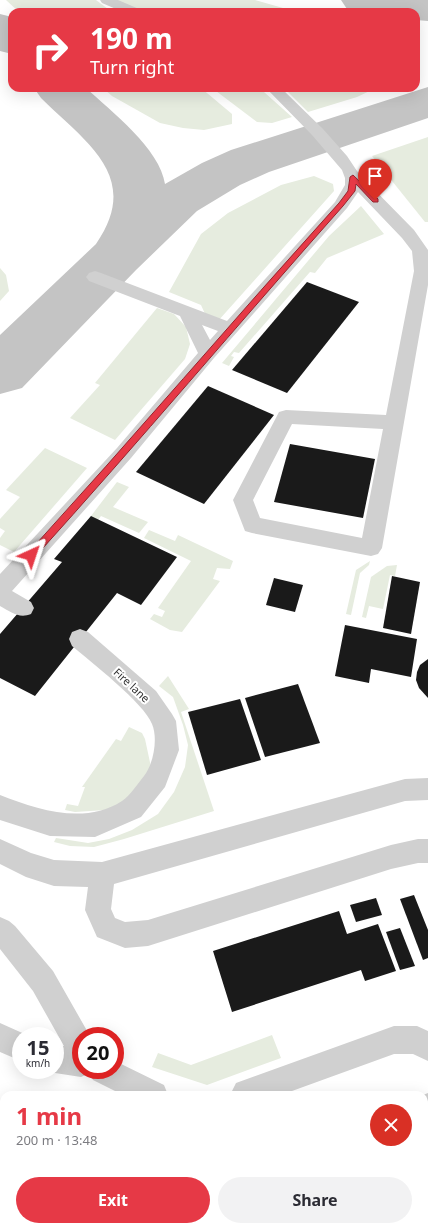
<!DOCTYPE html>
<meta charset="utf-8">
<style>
body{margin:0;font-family:"Noto Sans",sans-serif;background:#f2f2f3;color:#2b2b33;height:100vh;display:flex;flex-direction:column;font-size:15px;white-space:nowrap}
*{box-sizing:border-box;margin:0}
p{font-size:13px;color:#7c7c81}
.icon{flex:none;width:22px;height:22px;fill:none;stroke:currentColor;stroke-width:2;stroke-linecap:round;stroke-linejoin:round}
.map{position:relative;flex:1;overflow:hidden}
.drawer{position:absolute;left:0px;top:1091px;width:428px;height:140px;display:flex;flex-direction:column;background:#fff;border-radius:12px 12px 0 0;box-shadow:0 4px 16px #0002}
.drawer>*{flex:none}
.banner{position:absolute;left:8px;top:8px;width:412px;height:84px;border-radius:12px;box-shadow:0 4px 16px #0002;background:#e63946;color:#fff;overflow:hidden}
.speed{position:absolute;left:12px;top:1027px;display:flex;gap:8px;font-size:20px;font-weight:700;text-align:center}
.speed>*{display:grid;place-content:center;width:52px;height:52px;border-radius:50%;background:#fff;box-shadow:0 4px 16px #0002;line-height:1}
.speed small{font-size:10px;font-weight:400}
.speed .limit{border:6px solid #d22;background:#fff;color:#111}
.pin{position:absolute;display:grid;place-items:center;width:34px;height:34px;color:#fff;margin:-41px -17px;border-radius:50% 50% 50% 0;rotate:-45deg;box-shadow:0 0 4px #0007}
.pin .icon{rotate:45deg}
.me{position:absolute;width:44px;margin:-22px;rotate:42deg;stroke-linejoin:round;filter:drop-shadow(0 0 3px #0008)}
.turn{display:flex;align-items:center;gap:14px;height:84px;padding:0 16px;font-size:18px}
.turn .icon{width:52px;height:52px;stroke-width:2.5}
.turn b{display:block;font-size:28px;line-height:34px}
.round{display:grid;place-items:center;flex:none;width:42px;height:42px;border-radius:21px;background:#f2f2f3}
.head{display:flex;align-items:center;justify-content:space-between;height:68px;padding:0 16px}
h1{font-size:24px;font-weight:700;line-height:30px;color:#e63946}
.primary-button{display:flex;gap:8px;margin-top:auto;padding:8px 16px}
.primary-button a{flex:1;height:46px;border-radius:24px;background:#e63946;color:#fff;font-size:16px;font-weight:700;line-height:46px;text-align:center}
.primary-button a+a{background:#f2f2f3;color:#2b2b33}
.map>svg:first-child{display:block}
.green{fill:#e6ecdf}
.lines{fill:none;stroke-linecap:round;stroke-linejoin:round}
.taxiway{fill:#c4c4c4;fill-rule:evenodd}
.building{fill:#1a1a1a}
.minor{fill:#d0d0d0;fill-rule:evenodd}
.route{fill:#e63946;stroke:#96252e}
.labels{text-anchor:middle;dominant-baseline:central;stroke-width:4;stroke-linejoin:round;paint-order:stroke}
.street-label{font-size:11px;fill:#333;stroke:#fff}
</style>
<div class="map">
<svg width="428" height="1231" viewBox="0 0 428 1231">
<rect width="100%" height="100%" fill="#fff"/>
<g class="green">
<path d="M6 0H96L112 12H19Z"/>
<path d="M117 0H255L297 12H133Z"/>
<path d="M103 88H201L232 114V124L204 130 183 128 160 123 112 96Z"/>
<path d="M212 88H257L264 92 292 117 272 123 257 122Z"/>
<path d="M284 88H376L357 97 308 112Z"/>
<path d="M428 137V222H425L372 156Z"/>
<path d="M314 176 333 184 334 191 218 321 206 316 201 305 169 292 201 234 228 213 281 185Z"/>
<path d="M361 206 384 234 327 258 315 273 310 272 239 353 234 352 231 356 234 357 229 366 222 363 329 236Z"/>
<path d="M0 268 6 275 9 291 0 301Z"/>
<path d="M157 308 174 314 186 327 190 344 185 359 115 440 70 418 100 385 95 383Z"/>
<path d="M45 448 87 468 14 552 0 545V538L5 531 0 528V519L20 497 6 490Z"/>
<path d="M117 482 129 487 113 507 148 522 139 533 101 516 73 553 65 550Z"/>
<path d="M149 530 175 541 178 535 233 561 230 569 217 568 213 579 220 581 182 632 170 630 150 619 154 614 162 617 165 611 158 608 191 561 144 538Z"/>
<path d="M370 561 369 565 360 573 351 615 346 614 356 570Z"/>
<path d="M397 565 395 576 390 575 383 609 369 606 366 618 362 617 371 577 387 566Z"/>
<path d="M168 676 189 709 181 712 214 811 124 839 94 847 70 846 54 842 56 838 88 843 109 839 132 830 158 814 174 792 185 767 188 745 183 725 173 697 159 686Z"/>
<path d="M129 727 142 733 145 739 151 767 147 777 124 802 105 810 75 812 65 810 67 804 78 806 85 787H82L116 739 121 741Z"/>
<path d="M272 1035 281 1058 207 1085 152 1067 158 1053 191 1065Z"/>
<path d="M428 1141V1231H378L377 1227H424V1142Z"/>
</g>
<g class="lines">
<g class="taxiway">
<path d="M341 0H428V21L416 20V12H358L347 9Z"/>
<path d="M0 14 12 17V54L0 51Z"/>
<path d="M428 87V118L269 172 240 185 197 211 136 270 22 388 0 394V335L96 244C143 176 85 142 41 98L34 88H86C111 111 160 149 165 184L202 163 231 150Z"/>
</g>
</g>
<g class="building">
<path d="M307 282 359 302 287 393 232 370Z"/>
<path d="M208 386 274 415 204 504 136 472Z"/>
<path d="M290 444 375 459 363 518 274 502Z"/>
<path d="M91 516 177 557 141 605 117 593 35 696 0 678V634L62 562 54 559Z"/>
<path d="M392 576 420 582 411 634 383 628Z"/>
<path d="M274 578 303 585 295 612 266 605Z"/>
<path d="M345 625 417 639 411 677 371 669 369 683 335 676Z"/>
<path d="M428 659V698L419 688 416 680 417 672 420 665Z"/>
<path d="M298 684 320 743 265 757 245 698Z"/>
<path d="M240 699 261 760 207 775 188 712Z"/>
<path d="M414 895 428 930V958L423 960 400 899Z"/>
<path d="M376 898 382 915 356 922 350 905Z"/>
<path d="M339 911 347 934 378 924 396 971 365 981 361 970 232 1012 213 951Z"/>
<path d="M400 928 415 966 400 970 386 932Z"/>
</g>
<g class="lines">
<g class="minor">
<path d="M100 0H118L139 9 141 12H123L102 3Z"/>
<path d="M266 88H281L323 129 347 156 359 174 414 230 428 250V285L382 548 378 554 371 556 252 533 245 531 233 500 279 412 286 410 386 415 414 271 412 251 402 238 358 192 347 208 214 358 131 458 12 591 31 602 34 608 31 614C19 619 11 612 0 606V574L117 448 198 353 180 316 89 281 86 277 89 273 95 271 101 273 227 321 335 202 345 185V178L342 170 312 135ZM202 325 218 331 210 340ZM292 424 383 429 362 538 260 518 253 500Z"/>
<path d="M80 629 88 632 156 691 172 714 176 721 179 750 165 787 141 817 95 837 50 836 0 820V795C38 810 85 825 122 801 130 796 138 783 144 776 154 763 158 738 152 724 144 703 91 662 72 646L69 639 72 632Z"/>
<path d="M428 778V800L405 801 114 884 111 909 115 918 125 922 148 920 391 845 418 839H428V863H418L391 869 148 946 125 948 97 937 85 910 88 887 54 886 26 877 0 864V839L31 853 54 860 102 862 405 779Z"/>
<path d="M0 917 9 921 15 926 53 971 90 1036H81V1070H115V1061L164 1085 168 1095H123L93 1080 90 1073 81 1077 55 1073 47 1070H55V1045L64 1046 33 991 0 949Z"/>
<path d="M0 1023 29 1036H21V1061L0 1052Z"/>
<path d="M394 1026H417L428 1031V1061L413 1054H394L281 1095H230L236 1083Z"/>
<path d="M428 1093V1123L424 1124V1095H423Z"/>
<path d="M4 1146V1178L0 1180V1148Z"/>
<path d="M293 1227H331L332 1231H294Z"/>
<rect x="339" y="1227" width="30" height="4"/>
</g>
</g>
<path class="route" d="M353 175 378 199V202H373L356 184 355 191 343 206C239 323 139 442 34 558H28L27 555 28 553C133 438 234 319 339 203L348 191 350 177Z"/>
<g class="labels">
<g class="street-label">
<text transform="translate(132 685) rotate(43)">Fire lane</text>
</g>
</g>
</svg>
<div class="speed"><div>15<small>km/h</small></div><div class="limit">20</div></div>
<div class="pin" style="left:375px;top:200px;background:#d93025"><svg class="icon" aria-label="arrive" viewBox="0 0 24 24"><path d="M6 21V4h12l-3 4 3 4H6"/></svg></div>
<svg class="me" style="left:31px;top:555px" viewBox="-20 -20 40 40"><path d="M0-17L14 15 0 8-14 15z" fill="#e63946" stroke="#fff" stroke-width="4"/></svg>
<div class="banner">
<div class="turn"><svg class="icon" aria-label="right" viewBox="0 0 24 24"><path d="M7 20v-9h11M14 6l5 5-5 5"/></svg><div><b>190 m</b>Turn right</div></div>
</div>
<section class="drawer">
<div class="head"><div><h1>1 min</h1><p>200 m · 13:48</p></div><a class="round" style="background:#d93025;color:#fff"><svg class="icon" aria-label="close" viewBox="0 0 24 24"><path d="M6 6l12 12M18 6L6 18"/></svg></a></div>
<div class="primary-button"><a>Exit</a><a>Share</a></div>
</section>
</div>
